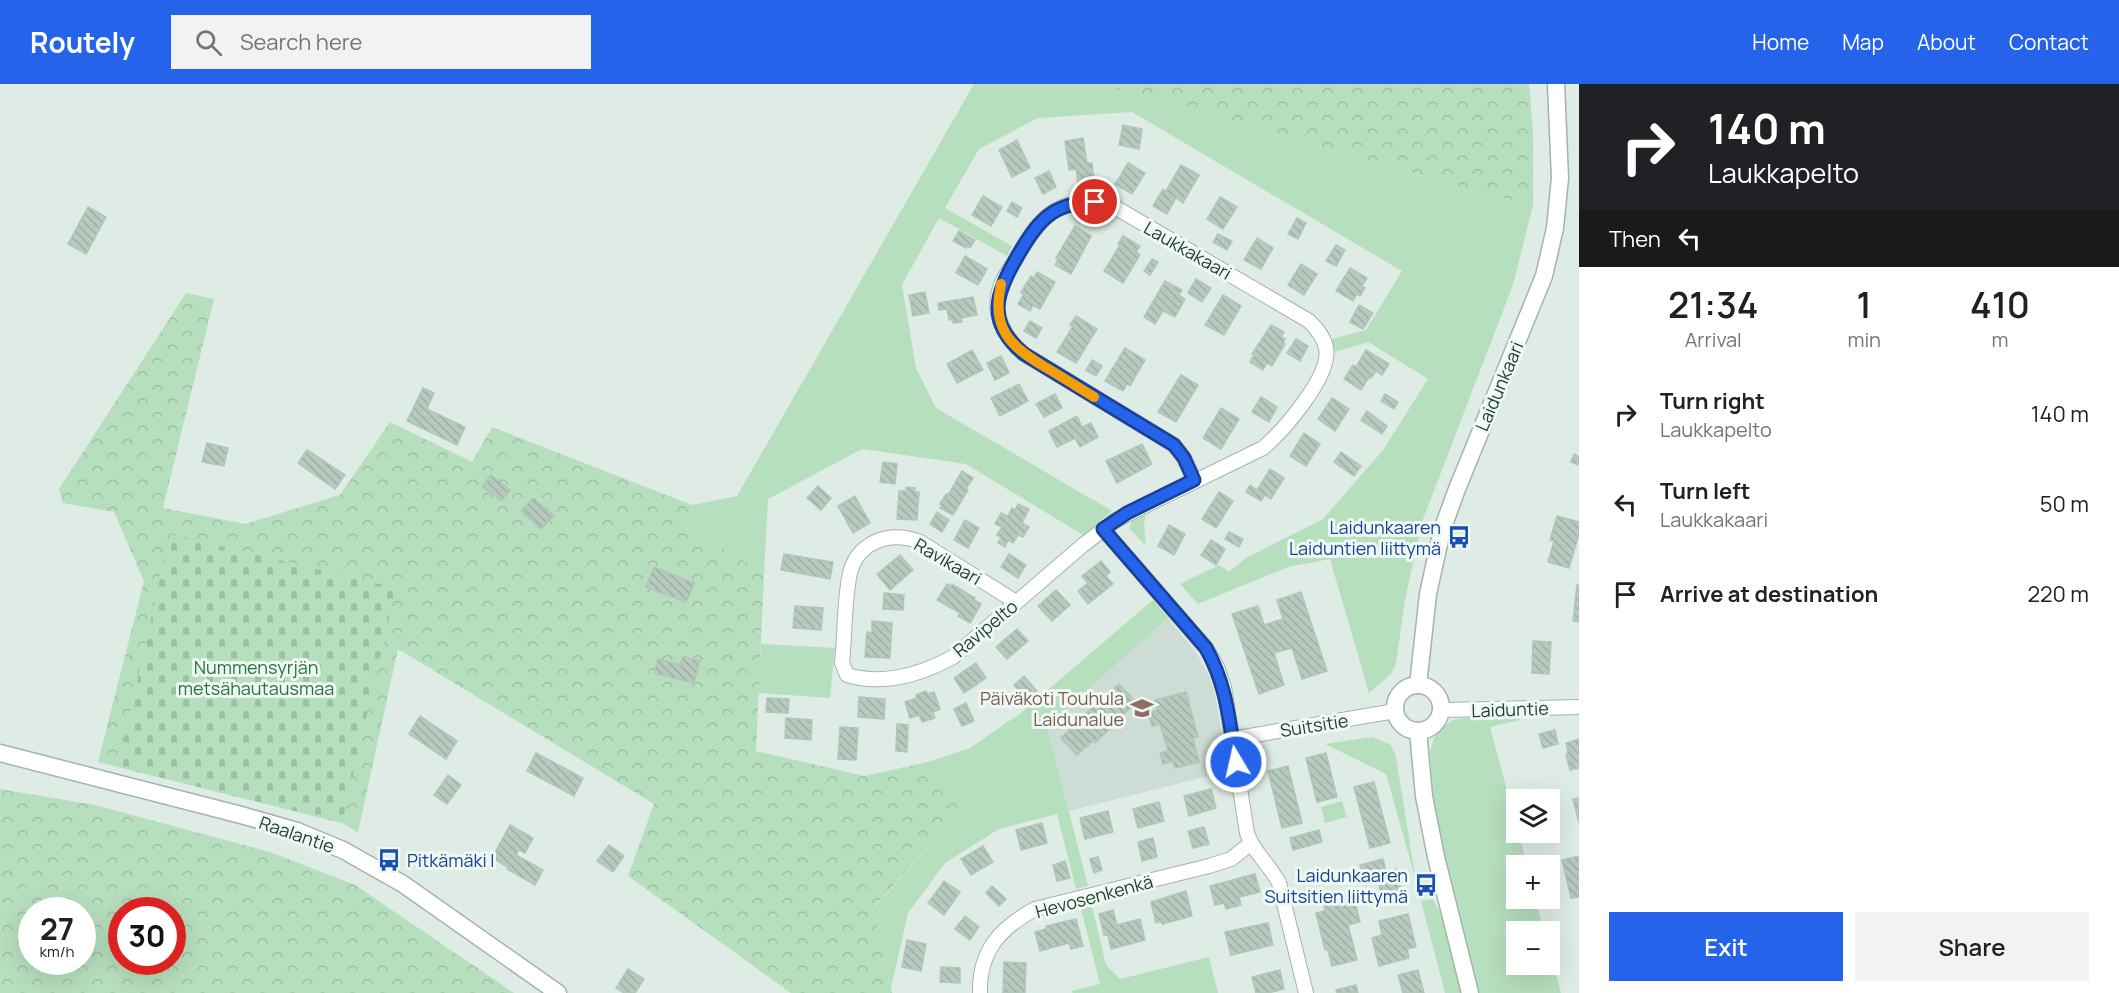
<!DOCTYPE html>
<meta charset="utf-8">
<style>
body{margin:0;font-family:Manrope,sans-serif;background:#f2f2f2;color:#202124;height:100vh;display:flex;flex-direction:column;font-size:22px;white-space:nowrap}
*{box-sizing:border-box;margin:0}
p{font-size:20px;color:#757577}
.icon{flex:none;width:33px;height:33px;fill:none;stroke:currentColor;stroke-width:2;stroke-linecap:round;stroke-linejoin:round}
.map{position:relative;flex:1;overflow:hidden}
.details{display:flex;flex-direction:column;background:#fff;width:540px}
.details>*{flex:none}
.banner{background:#202124;color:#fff;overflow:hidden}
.fabs{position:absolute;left:1506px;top:705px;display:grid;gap:12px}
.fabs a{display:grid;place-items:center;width:54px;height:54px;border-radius:0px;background:#fff;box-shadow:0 6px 24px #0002;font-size:30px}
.speed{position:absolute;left:18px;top:813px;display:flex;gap:12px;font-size:30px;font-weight:700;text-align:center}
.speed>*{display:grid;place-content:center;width:78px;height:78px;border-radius:50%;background:#fff;box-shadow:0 6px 24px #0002;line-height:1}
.speed small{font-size:15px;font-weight:400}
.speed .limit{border:9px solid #d22;background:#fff;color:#111}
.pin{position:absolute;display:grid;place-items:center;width:51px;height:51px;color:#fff;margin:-26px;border:3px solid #fff;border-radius:50%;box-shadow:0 2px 6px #0007}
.me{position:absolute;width:66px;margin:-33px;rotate:351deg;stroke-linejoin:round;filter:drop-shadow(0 0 4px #0008)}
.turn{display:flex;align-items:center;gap:21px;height:126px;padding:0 30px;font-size:27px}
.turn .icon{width:78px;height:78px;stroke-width:2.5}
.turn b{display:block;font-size:42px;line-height:51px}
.then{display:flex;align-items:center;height:57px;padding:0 30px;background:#0003;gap:12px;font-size:22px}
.eta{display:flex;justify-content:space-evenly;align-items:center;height:102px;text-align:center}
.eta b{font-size:36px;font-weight:600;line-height:42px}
.primary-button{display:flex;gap:12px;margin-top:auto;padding:12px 30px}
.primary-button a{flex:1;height:69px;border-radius:0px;background:#2563eb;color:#fff;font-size:24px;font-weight:600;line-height:69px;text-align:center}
.primary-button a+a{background:#f2f2f2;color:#202124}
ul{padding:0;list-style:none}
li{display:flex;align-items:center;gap:18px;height:90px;padding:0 30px}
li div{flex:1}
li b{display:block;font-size:22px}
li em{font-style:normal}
header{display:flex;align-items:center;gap:36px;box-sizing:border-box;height:84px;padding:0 30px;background:#2563eb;color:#fff}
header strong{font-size:28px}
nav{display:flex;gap:33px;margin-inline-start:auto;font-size:21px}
.search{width:420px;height:54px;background:#f2f2f2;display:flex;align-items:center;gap:15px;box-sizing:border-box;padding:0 21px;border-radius:0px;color:#757577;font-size:22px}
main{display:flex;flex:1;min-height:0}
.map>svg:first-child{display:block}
.built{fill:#cddcd4}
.green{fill:#b6dfbd}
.forest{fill:url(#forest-crowns);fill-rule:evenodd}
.cemetery{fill:url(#cemetery-stones)}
.building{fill:url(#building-back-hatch);stroke:#b1c6bb;stroke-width:1.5}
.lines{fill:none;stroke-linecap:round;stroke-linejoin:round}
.minor-casing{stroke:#a2b4ac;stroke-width:16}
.tertiary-casing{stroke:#a2b4ac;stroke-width:19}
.minor{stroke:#fff;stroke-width:14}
.tertiary{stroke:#fff;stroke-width:16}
.route-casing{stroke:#184099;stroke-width:15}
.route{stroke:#2563eb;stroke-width:10}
.slow{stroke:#f59e0b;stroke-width:10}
.labels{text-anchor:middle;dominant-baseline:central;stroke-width:6;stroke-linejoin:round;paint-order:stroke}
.street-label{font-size:18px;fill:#1f3d32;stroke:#f0f8f3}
.transit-label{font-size:18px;fill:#164399;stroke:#f0f8f3;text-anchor:end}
.park-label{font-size:18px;fill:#26773e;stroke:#f0f8f3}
.education-label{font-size:18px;fill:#785e54;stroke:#f0f8f3;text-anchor:end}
</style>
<header>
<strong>Routely</strong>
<div class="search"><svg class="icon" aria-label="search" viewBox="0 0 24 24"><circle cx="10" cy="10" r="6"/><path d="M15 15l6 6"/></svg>Search here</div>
<nav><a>Home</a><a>Map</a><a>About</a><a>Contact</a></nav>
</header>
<main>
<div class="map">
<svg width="1579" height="909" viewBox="0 0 1579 909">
<defs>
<pattern id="forest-crowns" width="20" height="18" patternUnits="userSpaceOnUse" patternTransform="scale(1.5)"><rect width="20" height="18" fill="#b6dfbd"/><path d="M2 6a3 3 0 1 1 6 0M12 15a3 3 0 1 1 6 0" fill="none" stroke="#9cc0a3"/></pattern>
<pattern id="cemetery-stones" width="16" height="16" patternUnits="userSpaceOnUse" patternTransform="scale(1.5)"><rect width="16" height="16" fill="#b6dfbd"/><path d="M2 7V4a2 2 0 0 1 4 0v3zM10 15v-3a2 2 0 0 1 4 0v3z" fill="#9cc0a3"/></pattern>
<pattern id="building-back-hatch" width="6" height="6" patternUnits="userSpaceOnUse" patternTransform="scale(1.5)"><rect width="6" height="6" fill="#b7cac0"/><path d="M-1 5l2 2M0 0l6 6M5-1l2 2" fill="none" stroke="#9daea5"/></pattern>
</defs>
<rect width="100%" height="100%" fill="#dfece5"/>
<path class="built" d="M1168 534 1197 570 1207 588 1214 605 1228 687 1069 727 1047 642Z"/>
<g class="green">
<path d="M974 0H1101L1479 108 1533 121 1513 201 1422 438 1405 516 1396 579 1391 590 1369 609 1330 475 1288 483 1198 520 1180 500 1219 481 1229 488 1246 474 1323 435 1383 366 1428 295 1368 258 1335 268 1332 255 1366 246 1402 187 1132 28 1038 34 979 65 945 124 1012 162 1007 172 939 134 902 201 916 284 936 324 1112 427 1083 451 966 380 862 365 768 415 764 489 688 445 692 421 737 412Z"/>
<path d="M1146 429 1144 442 1146 462 1129 444 1132 436Z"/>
<path d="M1153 516 1168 534 1047 642 1088 802 1076 805 1057 730 999 745 945 779 908 829 891 904 873 825 966 721 928 678 970 664 1022 628Z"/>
<path d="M761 560 835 564 830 614 758 609Z"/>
<path d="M1519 631 1520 636 1490 643 1527 781 1516 782V814L1535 815 1544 847 1516 848V880H1550V868L1561 909H1478L1434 728 1430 668 1434 654 1444 643 1453 636 1462 634Z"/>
<path d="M1372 653 1391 661 1396 673 1416 797 1386 690 1325 660Z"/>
<path d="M1342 717 1347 733 1325 739 1321 723Z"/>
<path d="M1433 815 1448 843 1464 909H1445L1421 817Z"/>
<path d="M1091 818 1106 881 1120 895 1209 873 1218 909H1073L1071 907 1100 900 1080 821Z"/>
</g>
<g class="forest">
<path d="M1101 0H1529L1533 48V121L1479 108Z"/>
<path d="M186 209 214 215 163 424 245 440 340 411 390 338 472 378 492 343 692 421 688 445 764 489 756 667 865 692 928 678 967 720 873 824 892 909H791L628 792 654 720 398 565 358 748 342 739 98 678 144 497 114 428 63 419 59 405Z"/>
<path d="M0 705 95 721 270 768 355 801 514 909H0ZM82 826V878H32V826ZM122 826H172V878H122Z"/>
</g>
<path class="cemetery" d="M170 450 396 504 342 739 118 683Z"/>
<g class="building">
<path d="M1123 41 1142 45 1139 65 1119 61Z"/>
<path d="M1083 54 1087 79H1092L1094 97 1078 99 1076 85 1069 86 1065 57Z"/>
<path d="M1017 56 1030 84 1012 93 999 66Z"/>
<path d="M1128 79 1145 89 1132 110 1115 100Z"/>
<path d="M1181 81 1199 91 1183 119 1176 114 1167 130 1153 122 1163 105 1166 107Z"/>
<path d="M1049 87 1056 103 1043 110 1035 94Z"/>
<path d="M983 112 1002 123 991 142 972 131Z"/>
<path d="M1220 113 1237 123 1223 145 1207 135Z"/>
<path d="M1012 118 1022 124 1017 133 1007 127Z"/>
<path d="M88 123 106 133 86 170 68 160Z"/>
<path d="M1297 134 1306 139 1298 155 1288 150Z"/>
<path d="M1075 142 1091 152 1071 190 1055 181 1058 175 1056 174Z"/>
<path d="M959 147 975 156 970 164 967 162 966 164 953 157Z"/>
<path d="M1218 150 1232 157 1227 166 1213 158Z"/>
<path d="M1123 152 1140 162 1136 168 1140 171 1123 199 1104 187 1120 161 1118 160Z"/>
<path d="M1257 154 1273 164 1261 185 1244 176Z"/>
<path d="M1336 161 1345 166 1336 182 1326 177Z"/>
<path d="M965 172 987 185 978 201 956 189Z"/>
<path d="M1152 175 1158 178 1150 191 1144 187Z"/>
<path d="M1301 180 1317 190 1304 211 1288 201Z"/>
<path d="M1350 184 1367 194 1362 202 1365 204 1360 212 1357 210 1353 217 1336 207Z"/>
<path d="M1037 188 1055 198 1040 225 1033 221 1030 227 1018 220 1024 210 1021 208 1031 192 1034 194Z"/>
<path d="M1196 195 1211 204 1202 218 1188 209Z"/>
<path d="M1165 197 1182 206 1179 211 1185 215 1175 233 1163 227 1155 240 1144 233Z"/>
<path d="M925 208 929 229 913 232 909 211Z"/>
<path d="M1223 211 1241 222 1224 251 1205 241Z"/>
<path d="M973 213 977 231 961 234 962 238 953 239 952 235 949 236 947 225 939 226 938 219Z"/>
<path d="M1359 221 1373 229 1363 245 1350 238Z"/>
<path d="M1076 232 1097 245 1076 279 1057 268 1073 242 1070 241Z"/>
<path d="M1030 237 1042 244 1036 254 1024 247Z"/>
<path d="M1271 241 1284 248 1281 253 1285 255 1283 259 1285 260 1272 282 1267 279 1263 286 1250 278 1254 271 1252 270Z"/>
<path d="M1296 255 1308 262 1300 277 1287 269Z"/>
<path d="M1125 264 1145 276 1130 302 1127 300 1123 307 1105 297Z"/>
<path d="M972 266 983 286 957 299 947 280Z"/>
<path d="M1366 266 1389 280 1382 291 1376 287 1371 294 1369 293 1361 306 1344 295 1353 281 1356 283Z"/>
<path d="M1001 272 1009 289 995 296 987 279Z"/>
<path d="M1092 276 1102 282 1096 292 1086 286Z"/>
<path d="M1181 291 1198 301 1176 338 1158 328Z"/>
<path d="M1019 300 1028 317 1000 332 991 314Z"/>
<path d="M423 304 434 309 427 325 465 343 457 361 407 337Z"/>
<path d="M1055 310 1062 324 1044 333 1036 320Z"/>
<path d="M1385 310 1398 318 1394 325 1381 317Z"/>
<path d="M1261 313 1277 323 1269 338 1252 328Z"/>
<path d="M1332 314 1349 325 1335 347 1318 335Z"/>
<path d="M1221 324 1239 335 1221 365 1203 354Z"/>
<path d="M1367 327 1387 342 1382 350 1361 336Z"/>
<path d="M1077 332 1082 343 1091 339 1098 353 1080 363 1075 354 1057 363 1049 347Z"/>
<path d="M1304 349 1320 360 1306 382 1290 372Z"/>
<path d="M207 359 228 364 224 382 202 378Z"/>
<path d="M1142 360 1152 380 1117 399 1106 377Z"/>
<path d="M307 366 345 391 335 405 298 379Z"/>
<path d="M1341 368 1361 382 1354 392 1334 378Z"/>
<path d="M1574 370 1579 373 1578 381 1571 378Z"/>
<path d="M883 378 897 380 895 400 880 398Z"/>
<path d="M1270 385 1284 394 1271 415 1265 411 1261 417 1246 408 1250 401 1257 406Z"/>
<path d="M962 387 973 394 966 405 968 406 953 431 940 424 942 421 940 420 946 410 948 411Z"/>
<path d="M491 391 510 406 501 417 482 402Z"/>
<path d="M818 402 831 414 821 426 807 414Z"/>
<path d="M906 403 915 404V408H919L917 436 897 435 899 407H906Z"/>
<path d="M1219 408 1233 417 1216 444 1202 435Z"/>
<path d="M855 412 870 439 853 449 838 422Z"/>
<path d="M533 414 554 431 541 445 521 427Z"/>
<path d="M1018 420 1029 425 1022 439 1029 443 1023 453 1018 451 1013 459 1008 456 1005 463 998 459 1001 453 997 451 1002 443 995 440 1001 429 1008 432 1012 424 1015 426Z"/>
<path d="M937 428 949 436 942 448 930 440Z"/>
<path d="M1557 432 1579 438V450L1569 484 1548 478 1554 457 1550 456Z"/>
<path d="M965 436 979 444 968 464 954 456Z"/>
<path d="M1169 441 1185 450 1174 471 1158 462Z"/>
<path d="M1229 448 1243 455 1239 463 1225 455Z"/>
<path d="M1211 456 1225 465 1216 481 1201 471Z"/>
<path d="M784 470 833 478 830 495 781 486Z"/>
<path d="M1009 470 1026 481 1018 494 1001 483Z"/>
<path d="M900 471 913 486 890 506 877 490Z"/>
<path d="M1101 477 1110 488 1106 492 1113 500 1088 520 1078 507 1088 499 1082 492Z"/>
<path d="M654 483 694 499 686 518 646 503Z"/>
<path d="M947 500 951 502 952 500 975 514 974 516 981 520 970 539 958 532 960 529 937 516Z"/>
<path d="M1577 501H1579V538L1573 537Z"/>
<path d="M1056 506 1070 521 1052 537 1038 522Z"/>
<path d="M1301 508 1327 587 1302 595 1292 564 1274 569 1284 601 1259 610 1232 530 1258 522 1264 541 1283 535 1277 516Z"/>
<path d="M884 509 904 511 903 526 883 525Z"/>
<path d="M795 522 823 524 821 546 793 544Z"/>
<path d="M872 537 892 539 890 574 865 573 867 548 872 549Z"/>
<path d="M1017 545 1028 557 1007 575 996 563Z"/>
<path d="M1533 557 1551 558 1549 590 1532 589Z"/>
<path d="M683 572 700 577 694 599 654 589 658 575 680 581Z"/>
<path d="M976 579 986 594 964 609 954 594Z"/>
<path d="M1024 592 1037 607 1027 616 1014 601Z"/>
<path d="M1119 600 1136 618 1095 659 1093 657 1077 671 1061 654 1101 615 1102 616Z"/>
<path d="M926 607 927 610 934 608 940 625 933 628 935 634 922 638 919 631 910 634 905 618 917 614 916 611Z"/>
<path d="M1186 608 1198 653 1193 654 1199 678 1175 684 1173 677 1163 680 1160 669 1168 667 1160 640 1152 642 1148 629 1157 626 1155 616Z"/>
<path d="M859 613 885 615 884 635 858 633Z"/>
<path d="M767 614 789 615 788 629 766 628Z"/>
<path d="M966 619 974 637 962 642 954 625Z"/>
<path d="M420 632 457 657 446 675 409 650Z"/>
<path d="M786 634 812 636 811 656 785 654Z"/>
<path d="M897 640 908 641 907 668 896 667Z"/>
<path d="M840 643 858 644 856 676 838 675Z"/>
<path d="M1555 646 1558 660 1543 664 1539 650Z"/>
<path d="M1579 655V684L1570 686 1566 670 1568 669 1566 659Z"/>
<path d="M536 669 583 694 574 712 527 687Z"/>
<path d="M1326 669 1337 713 1317 718 1306 674Z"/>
<path d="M1288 682 1302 739 1282 744 1268 687Z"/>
<path d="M448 691 461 701 447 720 434 711Z"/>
<path d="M1374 698 1390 759 1370 764 1354 703Z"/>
<path d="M1211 705 1216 724 1189 732 1184 712Z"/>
<path d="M1579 714V739L1573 715Z"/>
<path d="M1159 718 1164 737 1138 744 1133 725Z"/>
<path d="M1108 727 1113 748 1085 755 1080 734Z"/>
<path d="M1042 739 1047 759 1021 766 1016 746Z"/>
<path d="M510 741 533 754 525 769 519 766 516 771 543 786 535 801 507 785 508 783 492 774Z"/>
<path d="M1204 743 1209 760 1193 764 1188 747Z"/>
<path d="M1319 746 1322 758 1293 766 1290 754Z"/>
<path d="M1153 754 1157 773 1142 777 1138 758Z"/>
<path d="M609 761 624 772 613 788 597 777Z"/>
<path d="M983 762 993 778 971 791 961 775Z"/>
<path d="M1579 772V813L1571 814 1562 776Z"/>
<path d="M1098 773 1102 786 1094 789 1090 775Z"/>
<path d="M1383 775 1386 787 1396 785 1402 808 1382 813 1378 797 1365 801 1360 781Z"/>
<path d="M1065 777 1070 794 1057 797 1053 781Z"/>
<path d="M1255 790 1260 808 1239 813 1241 821 1226 825 1224 819 1215 821 1210 802Z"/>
<path d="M944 797 960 808 944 831 928 819Z"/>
<path d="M992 802 1006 815 999 822 986 809Z"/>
<path d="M1186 807 1192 832 1162 840 1161 837 1156 839 1151 818Z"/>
<path d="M1353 810 1360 838 1348 841 1357 876 1332 882 1328 866H1325L1316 829 1325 827 1323 817Z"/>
<path d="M1113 826 1117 841 1140 835 1145 856 1111 865 1108 851H1104L1099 830Z"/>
<path d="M1408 830 1416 863 1407 865 1409 874 1379 882 1372 854 1382 851 1379 837Z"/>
<path d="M965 832 979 843 970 856 955 845Z"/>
<path d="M1076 835 1083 862 1071 865 1069 859 1040 867 1035 848 1046 845V842Z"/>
<path d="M1268 839 1273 861 1231 871 1225 848Z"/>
<path d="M907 856 926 860 921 887 902 883Z"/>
<path d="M1004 878 1026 879 1025 909H1003Z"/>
<path d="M941 883 960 884V899L940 898Z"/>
<path d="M628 885 644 895 635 909H624L616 904Z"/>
<path d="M1280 886 1284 905 1268 909H1256L1252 893Z"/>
<path d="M1418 886 1424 909H1403L1398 891Z"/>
<path d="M1356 901 1358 909H1337L1336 906Z"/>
</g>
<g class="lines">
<g class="minor-casing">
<g id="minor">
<path d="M1103 445 1206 564 1217 583 1224 603 1247 749C1253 768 1270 781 1279 799L1306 909"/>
<path d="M1016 518 920 458C889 446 855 458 849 494 844 522 845 551 842 579L847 591C884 602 920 591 953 573L1083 461 1116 436 1263 364C1283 347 1332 291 1326 264 1324 253 1317 245 1309 237L1113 122C1060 110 1042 130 1017 173 1012 182 1005 191 1001 201 991 228 1003 253 1024 270L1174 361 1184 374 1194 396"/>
<path d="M1441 626 1579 623"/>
<path d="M1232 655 1395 627"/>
<path d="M980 909C979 867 1000 844 1035 825L1209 782 1231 775 1250 760"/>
</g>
</g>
<g class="tertiary-casing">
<g id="tertiary">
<circle cx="1418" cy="624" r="23"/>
<path d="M1418 601 1428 510 1442 446 1457 405 1544 192 1555 144 1560 94 1556 0"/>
<path d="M1418 647 1424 712 1436 773 1470 909"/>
<path d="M0 669 241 731 297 747 343 766 403 800 558 909"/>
</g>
</g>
<use href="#minor" class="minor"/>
<use href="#tertiary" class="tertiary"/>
</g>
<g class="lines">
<g class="route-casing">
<path id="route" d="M1095 118C1052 118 1037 138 1017 173 995 211 986 238 1024 270L1174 361 1184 374 1194 396 1127 429 1103 445 1206 564C1227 602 1229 636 1236 678"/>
</g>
<use href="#route" class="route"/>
<path class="slow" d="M1001 200C991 245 1010 262 1045 283 1062 293 1078 303 1094 313"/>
</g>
<defs>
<g id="bus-bare" transform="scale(1.8)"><path d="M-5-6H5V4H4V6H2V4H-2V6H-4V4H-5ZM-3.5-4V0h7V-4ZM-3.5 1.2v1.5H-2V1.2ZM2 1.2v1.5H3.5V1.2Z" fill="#1a4fb4" stroke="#f0f8f3" stroke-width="2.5" paint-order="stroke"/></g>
<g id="school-bare" transform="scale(1.8)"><path d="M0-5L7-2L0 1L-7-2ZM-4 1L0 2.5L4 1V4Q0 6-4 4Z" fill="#8d6e63" stroke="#f0f8f3" stroke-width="2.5" paint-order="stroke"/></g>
</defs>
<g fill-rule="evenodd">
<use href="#bus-bare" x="1459" y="453"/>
<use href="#school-bare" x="1142" y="624"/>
<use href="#bus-bare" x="389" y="776"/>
<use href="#bus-bare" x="1426" y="801"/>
</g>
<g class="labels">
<g class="street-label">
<text transform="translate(1188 166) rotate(30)">Laukkakaari</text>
<text transform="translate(1499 302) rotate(-67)">Laidunkaari</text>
<text transform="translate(948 477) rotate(30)">Ravikaari</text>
<text transform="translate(985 544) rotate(-40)">Ravipelto</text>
<text transform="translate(1510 625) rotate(-2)">Laiduntie</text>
<text transform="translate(1314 641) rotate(-9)">Suitsitie</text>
<text transform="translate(297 750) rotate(19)">Raalantie</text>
<text transform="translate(1094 812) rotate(-15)">Hevosenkenkä</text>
</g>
<g class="transit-label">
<text x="1441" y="443">Laidunkaaren<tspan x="1441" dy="21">Laiduntien liittymä</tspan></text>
<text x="407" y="776" text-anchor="start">Pitkämäki I</text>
<text x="1408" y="791">Laidunkaaren<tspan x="1408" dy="21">Suitsitien liittymä</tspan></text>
</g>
<g class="park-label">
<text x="256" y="583">Nummensyrjän<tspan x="256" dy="21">metsähautausmaa</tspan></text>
</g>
<g class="education-label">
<text x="1124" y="614">Päiväkoti Touhula<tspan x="1124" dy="21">Laidunalue</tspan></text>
</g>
</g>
</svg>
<div class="fabs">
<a><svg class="icon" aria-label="layers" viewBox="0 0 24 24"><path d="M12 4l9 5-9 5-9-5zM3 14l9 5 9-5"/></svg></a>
<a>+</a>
<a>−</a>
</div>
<div class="speed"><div>27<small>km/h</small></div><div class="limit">30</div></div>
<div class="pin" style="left:1095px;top:118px;background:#d93025"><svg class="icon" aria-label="arrive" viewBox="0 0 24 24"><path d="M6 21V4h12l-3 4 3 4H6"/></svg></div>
<svg class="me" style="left:1236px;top:678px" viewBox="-20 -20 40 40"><circle r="17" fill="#2563eb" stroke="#fff" stroke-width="3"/><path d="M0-11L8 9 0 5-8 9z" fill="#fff"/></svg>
</div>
<section class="details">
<div class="banner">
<div class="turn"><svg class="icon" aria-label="right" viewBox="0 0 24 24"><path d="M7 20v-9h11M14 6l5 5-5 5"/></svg><div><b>140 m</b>Laukkapelto</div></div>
<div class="then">Then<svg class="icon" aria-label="left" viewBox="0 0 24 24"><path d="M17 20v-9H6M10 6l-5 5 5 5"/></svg></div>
</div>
<div class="eta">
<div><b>21:34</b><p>Arrival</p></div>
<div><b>1</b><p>min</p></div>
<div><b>410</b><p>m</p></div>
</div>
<ul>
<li><svg class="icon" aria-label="right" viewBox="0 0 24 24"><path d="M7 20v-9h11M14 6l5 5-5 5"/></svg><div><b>Turn right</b><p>Laukkapelto</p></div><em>140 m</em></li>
<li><svg class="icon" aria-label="left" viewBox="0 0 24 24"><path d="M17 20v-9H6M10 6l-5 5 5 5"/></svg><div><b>Turn left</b><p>Laukkakaari</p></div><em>50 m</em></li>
<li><svg class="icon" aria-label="arrive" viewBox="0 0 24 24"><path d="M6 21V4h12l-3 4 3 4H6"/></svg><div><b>Arrive at destination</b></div><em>220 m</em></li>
</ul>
<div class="primary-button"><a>Exit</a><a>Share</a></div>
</section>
</main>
